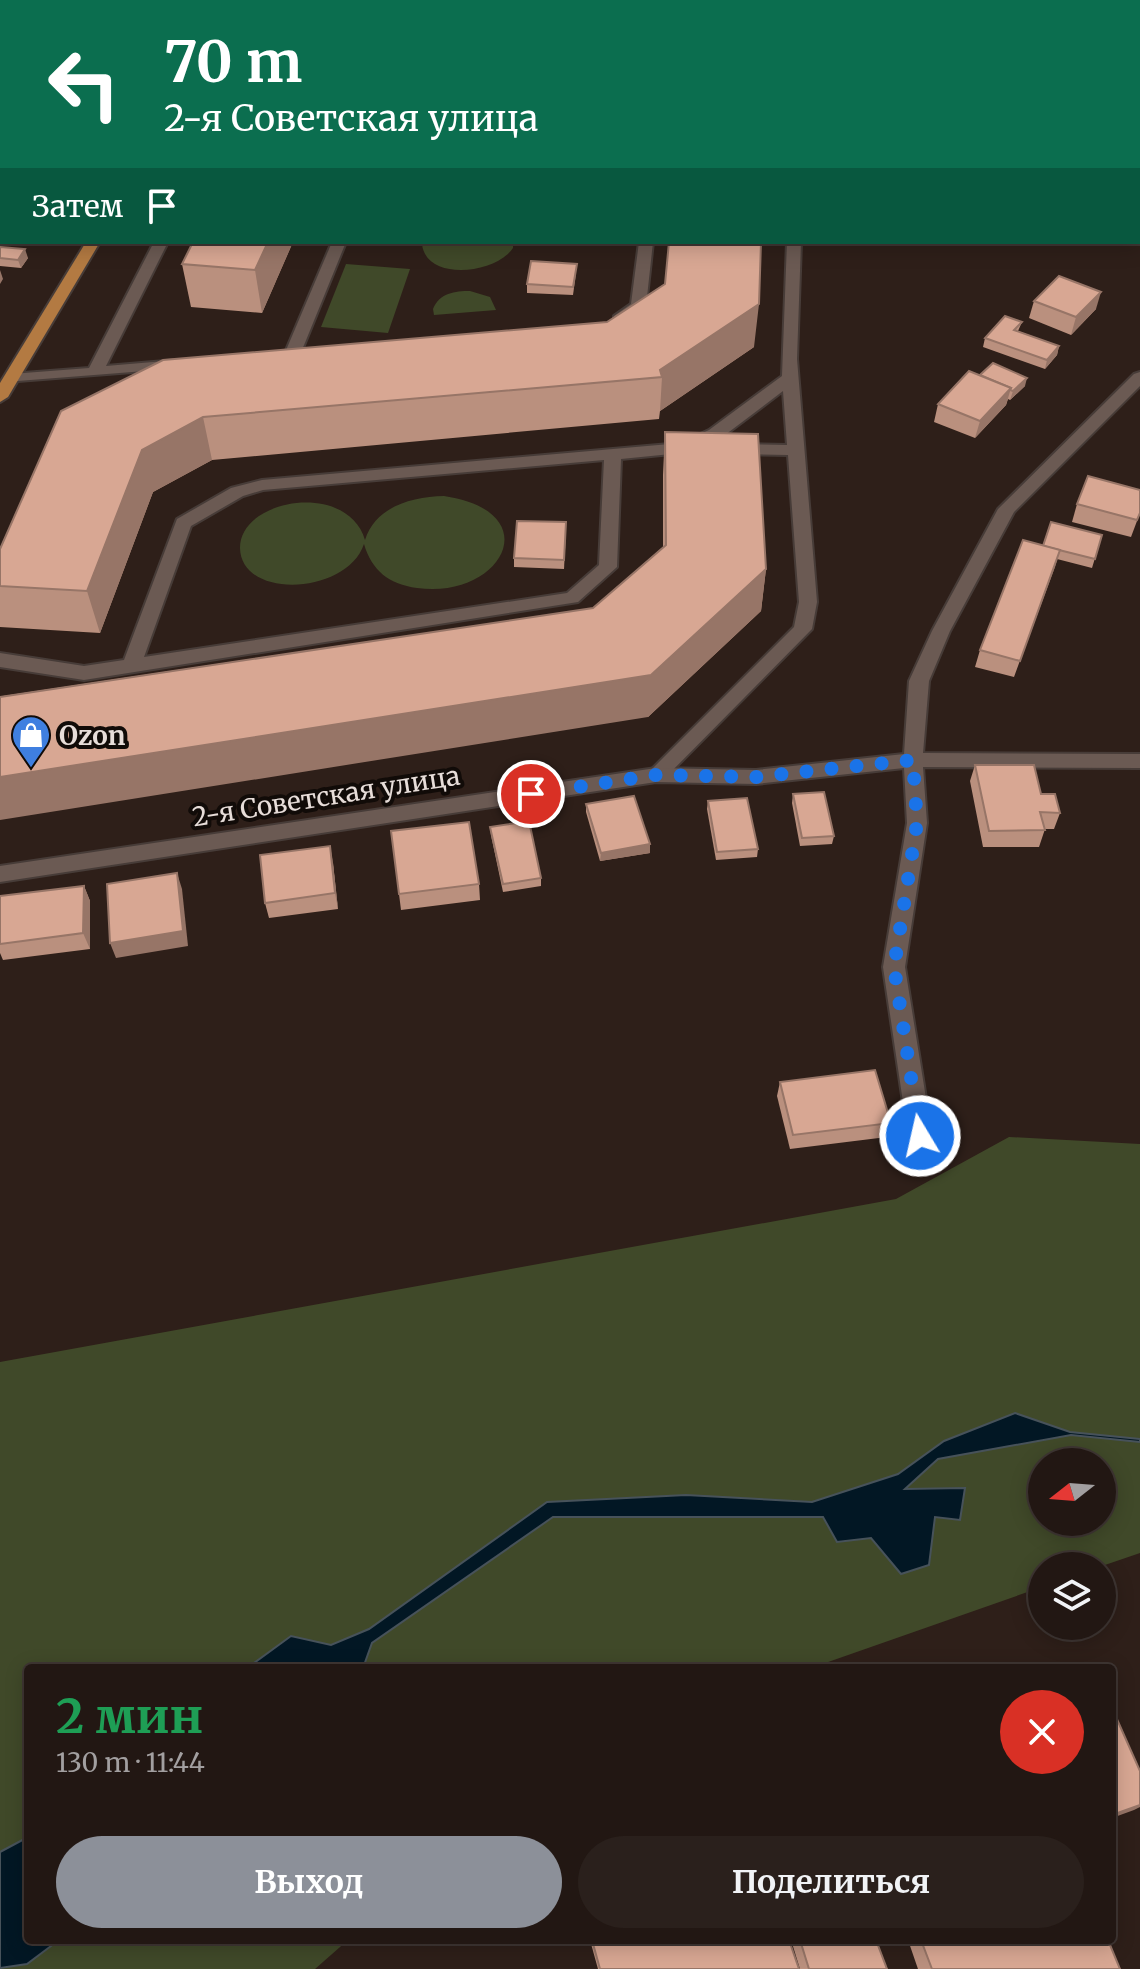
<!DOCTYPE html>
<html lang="ru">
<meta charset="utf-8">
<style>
body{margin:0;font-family:Merriweather,serif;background:#2a201c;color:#f1f3f6;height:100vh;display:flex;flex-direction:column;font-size:30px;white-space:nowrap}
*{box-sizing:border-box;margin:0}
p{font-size:26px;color:#a29fa0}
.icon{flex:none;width:44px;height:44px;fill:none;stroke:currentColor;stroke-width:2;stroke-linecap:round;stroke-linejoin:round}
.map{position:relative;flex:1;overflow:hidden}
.side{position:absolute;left:24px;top:1664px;width:1092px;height:280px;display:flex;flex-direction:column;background:#221713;border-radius:8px;box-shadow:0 4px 20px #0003,0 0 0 2px #3f3633}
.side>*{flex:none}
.guide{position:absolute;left:0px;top:0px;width:1140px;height:244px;box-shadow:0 4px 20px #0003,0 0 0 2px #3f3633;background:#0b6e4f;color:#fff;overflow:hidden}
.needle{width:52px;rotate:253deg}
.buttons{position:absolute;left:1028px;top:1448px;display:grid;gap:16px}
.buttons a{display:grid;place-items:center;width:88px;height:88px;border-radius:50%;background:#221713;box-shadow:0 4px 20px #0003,0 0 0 2px #3f3633;font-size:40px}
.pin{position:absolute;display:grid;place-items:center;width:68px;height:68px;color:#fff;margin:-34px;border:4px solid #fff;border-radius:50%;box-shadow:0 2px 8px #0007}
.me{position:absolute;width:88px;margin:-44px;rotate:351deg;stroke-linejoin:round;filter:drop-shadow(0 0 6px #0008)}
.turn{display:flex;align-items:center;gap:28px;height:168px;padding:0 32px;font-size:36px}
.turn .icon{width:104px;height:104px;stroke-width:2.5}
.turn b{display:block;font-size:56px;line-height:68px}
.then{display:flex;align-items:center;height:76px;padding:0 32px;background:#0003;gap:16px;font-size:30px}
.round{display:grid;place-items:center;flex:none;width:84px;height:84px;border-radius:42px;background:#2a201c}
.head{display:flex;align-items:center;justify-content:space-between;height:136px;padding:0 32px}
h1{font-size:48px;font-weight:700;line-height:60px;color:#1e9e55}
.primary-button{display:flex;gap:16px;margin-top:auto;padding:16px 32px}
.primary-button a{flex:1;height:92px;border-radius:48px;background:#8c9099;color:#fff;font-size:32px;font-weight:700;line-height:92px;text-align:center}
.primary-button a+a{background:#2a201c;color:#f1f3f6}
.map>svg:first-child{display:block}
.green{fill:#404929;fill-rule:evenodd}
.water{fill:#021724;stroke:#47525a;stroke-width:2}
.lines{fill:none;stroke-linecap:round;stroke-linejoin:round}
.service-casing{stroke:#473c38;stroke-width:4}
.minor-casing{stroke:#473c38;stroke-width:4}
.primary-casing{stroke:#473c38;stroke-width:4}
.service{fill:#6b5a53;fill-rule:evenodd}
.minor{fill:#6b5a53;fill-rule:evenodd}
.primary{fill:#b37a42;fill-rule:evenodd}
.wall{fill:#ba907e}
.shaded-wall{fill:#977567}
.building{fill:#d8a793;stroke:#977567;stroke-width:2}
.route{stroke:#1a73e8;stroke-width:14;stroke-dasharray:0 25.2}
.labels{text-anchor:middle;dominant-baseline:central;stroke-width:8;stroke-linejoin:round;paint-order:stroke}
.poi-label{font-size:26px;font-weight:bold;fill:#e7ddd9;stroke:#110b08;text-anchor:start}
.street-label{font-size:26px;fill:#e7ddd9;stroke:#110b08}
</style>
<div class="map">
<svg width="1140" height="1969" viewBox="0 0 1140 1969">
<rect width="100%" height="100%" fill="#2e1f19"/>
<g class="green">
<path d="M513 242V248C496 274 426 282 422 244Z"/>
<path d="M346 264 410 269 388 333 321 327Z"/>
<path d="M470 291 490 297 496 310 434 315 433 309C439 293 455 291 470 291Z"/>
<path d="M444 496C550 512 501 600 417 588 389 584 372 571 364 544 347 595 241 600 240 548 240 498 348 481 365 540 376 506 412 497 444 496Z"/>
<path d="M1009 1137 1140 1144V1553L1102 1566H1042V1587L811 1668H28V1940H348L315 1969H0V1362L896 1199ZM1042 1462H1102V1522H1042Z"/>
</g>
<g class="water">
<path d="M1015 1413 1070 1432 1140 1439V1442L1071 1435 938 1459 905 1489 965 1488 960 1520 935 1517 929 1565 901 1574 871 1538 837 1542 823 1517H553L372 1643 363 1668H247L291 1636 331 1645 369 1629 547 1502 686 1495 812 1502 898 1474 944 1441Z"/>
<path d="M28 1837V1940H59L27 1964 0 1968V1852Z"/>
</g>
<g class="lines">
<g class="service-casing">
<g id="service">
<path d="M154 242H168L106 366 177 360 185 365 183 368 5 382V376L11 374 89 368Z"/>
<path d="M332 242H346L300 355 298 358H286L284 355Z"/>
<path d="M639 242H653L646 306 626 322H614V316L631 304Z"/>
<path d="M787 242H801L797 359 817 602 812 629 663 780H649L646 775 794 627 799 602 788 455 729 454 721 449 729 444 787 445 783 391 721 438 702 445 701 451 621 459 617 567 578 602 84 680 0 667V653L84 666 124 660 177 519 231 488 262 480 681 443 709 430 782 376ZM604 460 599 565 567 593 144 657 191 526 243 496 263 490Z"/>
</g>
</g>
<g class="minor-casing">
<g id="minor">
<rect x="0" y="115" width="2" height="8"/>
<rect x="1138" y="136" width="2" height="8"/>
<path d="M1140 372V386L1014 512 950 631 929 681 923 753 1140 754V768L923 767 927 823 905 967 932 1136 928 1143 920 1146 912 1143 908 1136 883 967 907 823 904 768 756 784 656 782 0 882V866L656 768 756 770 904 754 909 681 932 631 998 509 1134 374Z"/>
</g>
</g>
<g class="primary-casing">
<path id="primary" d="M86 242H100L8 397 0 402V383Z"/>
</g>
<use href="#service" class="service"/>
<use href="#minor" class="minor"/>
<use href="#primary" class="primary"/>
</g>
<g class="wall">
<path d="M556 0H584L583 2H556Z"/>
<path d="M772 0H819L818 2H771Z"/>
<path d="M1060 0H1140V25H1138V2H1059Z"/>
<path d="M193 242H293L262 313 191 307 182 264Z"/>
<path d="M0 247 28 258 21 268 0 266Z"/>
<path d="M576 273 573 295 527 293V284Z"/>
<path d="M1034 301 1096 309 1071 335 1029 318Z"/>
<path d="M1022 322 1018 331 1059 346 1057 355 1045 369 983 347 985 338Z"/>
<path d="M754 347 660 411 659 419 212 460 153 492 100 633 0 627V549L61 411Z"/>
<path d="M980 375 1025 386 1010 400 1008 399 1006 405 975 438 934 422 938 404Z"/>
<path d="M665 432 766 569 761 611 648 717 3 696 593 608 663 547V475Z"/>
<path d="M1077 504 1140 513 1131 537 1072 522Z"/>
<path d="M566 531 564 569 514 567V558Z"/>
<path d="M1102 535 1092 568 1057 559 1014 677 975 667 980 650 1043 546Z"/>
<path d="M975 765 1041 794 1060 813 1054 829H1045L1039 847H983L970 781Z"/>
<path d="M793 794 834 836 832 844 800 846 792 803Z"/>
<path d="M708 801 758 849 757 857 716 860 707 809Z"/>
<path d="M586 804 650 844V853L600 861 586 812Z"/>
<path d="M490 827 541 878V886L503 892 491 835Z"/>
<path d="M391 831 479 884 480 900 401 910Z"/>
<path d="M333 863 338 909 269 918 265 903Z"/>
<path d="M84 886 90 901V949L3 960 0 953V896Z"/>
<path d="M780 1082 891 1123 887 1137 790 1149 777 1096Z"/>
<path d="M590 1940H789L799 1969H598Z"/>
<path d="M791 1940H876L887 1969H800Z"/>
<path d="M908 1940H1108L1120 1969H918Z"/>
</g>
<g class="shaded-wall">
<path d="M330 0H343L342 2H328Z"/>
<path d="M2 131V143L0 145V133Z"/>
<path d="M268 242H293L262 313 255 270Z"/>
<path d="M25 249 28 258 21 268 18 260Z"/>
<path d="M0 270 3 279 0 284Z"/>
<path d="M1101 292 1096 309 1071 335 1076 317Z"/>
<path d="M759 304 754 347 660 411 662 377 660 370Z"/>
<path d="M1059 346 1057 355 1045 369 1047 360Z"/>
<path d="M1027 378 1025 386 1010 400 1013 391Z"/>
<path d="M1011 388 1006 405 975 438 980 421Z"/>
<path d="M203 417 212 460 153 492 100 633 87 591 142 450Z"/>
<path d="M1060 550 1055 567 1014 677 1020 661Z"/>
<path d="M766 569 761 611 648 717 0 820V777Z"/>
<path d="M650 844V853L600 861 601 853Z"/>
<path d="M330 846 333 863 338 909 335 893Z"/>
<path d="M177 873 182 889 188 946 116 958 110 943Z"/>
<path d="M84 886 90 901V949L83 933Z"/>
<path d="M1140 1805V1807L1134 1810 1112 1818V1815Z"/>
</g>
<g class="building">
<path d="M278 0H330L328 2H276Z"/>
<path d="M780 0H818L817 2H795Z"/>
<path d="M895 0H978L977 2H909Z"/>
<path d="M1083 0H1140V8H1138V2H1098Z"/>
<path d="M1138 62H1140V90L1138 89Z"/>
<path d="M193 242H268L255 270 182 264Z"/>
<path d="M669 242H761L759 304 660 370 662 377 203 417 142 450 87 591 0 586V549L61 411 163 360 607 322 665 284Z"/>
<path d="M0 247 25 249 18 260 0 258Z"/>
<path d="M531 261 577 264 573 287 527 284Z"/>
<path d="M1059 276 1101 292 1076 317 1034 301Z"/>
<path d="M1005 316 1022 322 1014 330 1059 346 1047 360 985 338Z"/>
<path d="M993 363 1027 378 1013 391 1010 390 1011 388 980 375Z"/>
<path d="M969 371 1011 388 980 421 938 404Z"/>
<path d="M665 432 758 434 766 569 651 675 0 777V697L593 608 666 545Z"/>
<path d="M1088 476 1140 490V513L1137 520 1077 504Z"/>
<path d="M517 521 566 522 564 560 514 558Z"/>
<path d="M1051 522 1102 535 1095 559 1043 546Z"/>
<path d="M1023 540 1060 550 1020 661 980 650Z"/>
<path d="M975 765H1034L1041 794H1055L1060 813 1040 812 1045 830 989 831Z"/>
<path d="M824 792 834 836 802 838 793 794Z"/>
<path d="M634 796 650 844 601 853 586 804Z"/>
<path d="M747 798 758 849 717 852 708 801Z"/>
<path d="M529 821 541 878 503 884 490 827Z"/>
<path d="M469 822 479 884 399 894 391 831Z"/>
<path d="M330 846 335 893 265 903 260 855Z"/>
<path d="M177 873 183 931 110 943 107 884Z"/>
<path d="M84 886 83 933 0 944V896Z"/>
<path d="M875 1070 891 1123 793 1135 780 1082Z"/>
<path d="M1112 1708 1140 1771V1805L1112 1815Z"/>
<path d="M592 1940H789L799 1969H600Z"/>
<path d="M800 1940H876L887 1969H809Z"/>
<path d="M921 1940H1108L1120 1969H932Z"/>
</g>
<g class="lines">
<path class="route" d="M531 794 656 775 756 777 913 760 917 823 894 967 920 1136"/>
</g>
<defs>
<g id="shop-pin" transform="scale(2)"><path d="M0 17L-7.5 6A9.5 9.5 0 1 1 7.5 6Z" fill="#3f7fe0" stroke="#110b08"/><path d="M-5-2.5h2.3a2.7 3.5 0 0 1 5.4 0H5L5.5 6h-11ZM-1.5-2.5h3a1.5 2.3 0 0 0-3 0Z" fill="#fff"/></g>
</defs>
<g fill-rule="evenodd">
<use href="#shop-pin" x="31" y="735"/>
</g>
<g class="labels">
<g class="poi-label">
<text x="59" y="735">Ozon</text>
</g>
<g class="street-label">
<text transform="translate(326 796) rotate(-9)">2-я Советская улица</text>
</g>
</g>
</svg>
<div class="buttons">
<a><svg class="needle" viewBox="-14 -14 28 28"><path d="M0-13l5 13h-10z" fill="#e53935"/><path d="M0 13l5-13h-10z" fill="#a29fa0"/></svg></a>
<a><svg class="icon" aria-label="layers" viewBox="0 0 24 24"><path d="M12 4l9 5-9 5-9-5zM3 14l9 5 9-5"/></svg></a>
</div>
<div class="pin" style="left:531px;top:794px;background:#d93025"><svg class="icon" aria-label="arrive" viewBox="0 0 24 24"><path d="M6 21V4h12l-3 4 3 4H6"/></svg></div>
<svg class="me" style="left:920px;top:1136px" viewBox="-20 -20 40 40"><circle r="17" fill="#1a73e8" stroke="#fff" stroke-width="3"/><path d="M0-11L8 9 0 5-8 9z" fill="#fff"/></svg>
<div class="guide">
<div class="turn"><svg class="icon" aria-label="left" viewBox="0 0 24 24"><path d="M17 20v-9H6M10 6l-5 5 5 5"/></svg><div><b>70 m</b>2-я Советская улица</div></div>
<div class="then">Затем<svg class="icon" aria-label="arrive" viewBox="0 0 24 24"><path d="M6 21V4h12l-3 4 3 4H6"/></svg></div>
</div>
<section class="side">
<div class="head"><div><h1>2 мин</h1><p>130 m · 11:44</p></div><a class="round" style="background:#d93025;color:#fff"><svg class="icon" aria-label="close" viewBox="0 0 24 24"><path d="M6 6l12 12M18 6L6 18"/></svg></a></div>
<div class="primary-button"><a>Выход</a><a>Поделиться</a></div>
</section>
</div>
